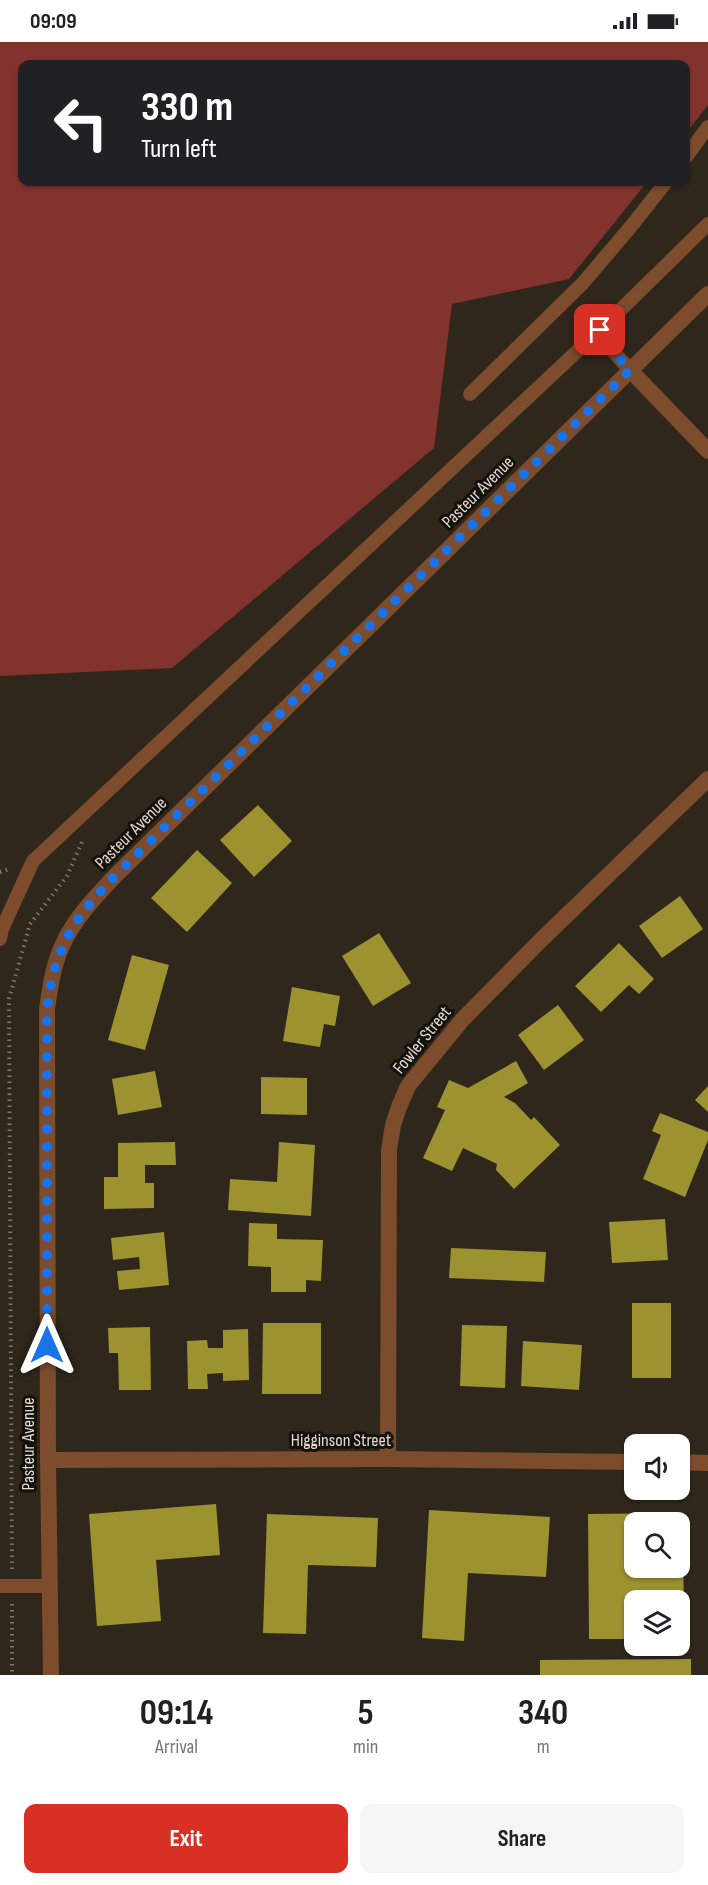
<!DOCTYPE html>
<style>
body{margin:0;font-family:"Sofia Sans Condensed",sans-serif;background:#f6f6f6;color:#202124;height:100vh;display:flex;flex-direction:column;font-size:22px;white-space:nowrap}
*{box-sizing:border-box;margin:0}
p{font-size:20px;color:#757577}
.icon{flex:none;width:33px;height:33px;fill:none;stroke:currentColor;stroke-width:2;stroke-linecap:round;stroke-linejoin:round}
.map{position:relative;height:1633px;overflow:hidden}
.drawer{display:flex;flex-direction:column;background:#fff;flex:1}
.drawer>*{flex:none}
.banner{position:absolute;left:18px;top:18px;width:672px;height:126px;border-radius:12px;box-shadow:0 2px 4px #0004;background:#202124;color:#fff;overflow:hidden}
.controls{position:absolute;left:624px;top:1392px;display:grid;gap:12px}
.controls a{display:grid;place-items:center;width:66px;height:66px;border-radius:12px;background:#fff;box-shadow:0 2px 4px #0004;font-size:30px}
.pin{position:absolute;display:grid;place-items:center;width:51px;height:51px;color:#fff;margin:-26px;border-radius:12px;box-shadow:0 3px 9px #0006}
.me{position:absolute;width:66px;margin:-33px;rotate:0deg;stroke-linejoin:round;filter:drop-shadow(0 0 4px #0008)}
.turn{display:flex;align-items:center;gap:21px;height:126px;padding:0 24px;font-size:27px}
.turn .icon{width:78px;height:78px;stroke-width:2.5}
.turn b{display:block;font-size:42px;line-height:51px}
.eta{display:flex;justify-content:space-evenly;align-items:center;height:102px;text-align:center}
.eta b{font-size:36px;font-weight:700;line-height:42px}
.cta{display:flex;gap:12px;margin-top:auto;padding:12px 24px}
.cta a{flex:1;height:69px;border-radius:12px;background:#d93025;color:#fff;font-size:24px;font-weight:700;line-height:69px;text-align:center}
.cta a+a{background:#f6f6f6;color:#202124}
.status{display:flex;justify-content:space-between;align-items:center;height:42px;padding:0 30px;background:#fff;direction:ltr}
.status svg{height:16px;fill:currentColor}
.map>svg:first-child{display:block}
.green{fill:#83332e}
.building{fill:#9c9230;fill-rule:evenodd}
.lines{fill:none;stroke-linecap:round;stroke-linejoin:round}
.path{stroke:#7e776d;stroke-width:4;stroke-dasharray:1.5 4.5;stroke-linecap:butt}
.service{stroke:#7c4c2d;stroke-width:14}
.minor{stroke:#7c4c2d;stroke-width:16}
.tertiary{stroke:#7c4c2d;stroke-width:16}
.route{stroke:#1a73e8;stroke-width:10;stroke-dasharray:0 18}
.labels{text-anchor:middle;dominant-baseline:central;stroke-width:6;stroke-linejoin:round;paint-order:stroke}
.street-label{font-size:18px;fill:#e1dbd3;stroke:#14110b}
</style>
<div class="status"><b>09:09</b><svg viewBox="0 0 49 12"><path d="M0 12V9h3v3zM5 12V6h3v6zM10 12V3h3v9zM15 12V0h3v12zM26 1h20v11H26zM47 4h2v5h-2z"/></svg></div>
<div class="map">
<svg width="708" height="1633" viewBox="0 0 708 1633">
<rect width="100%" height="100%" fill="#2f271b"/>
<path class="green" d="M0 0H708V63L686 91V22H22V140H647L569 237 452 262 434 406 172 626 0 634Z"/>
<g class="building">
<path d="M258 763 292 799 254 835 220 798Z"/>
<path d="M197 808 232 841 187 890 151 856Z"/>
<path d="M680 854 703 887 662 916 639 884Z"/>
<path d="M379 891 411 941 373 964 342 914Z"/>
<path d="M619 901 654 937 639 952 629 943 601 970 575 944Z"/>
<path d="M132 913 169 923 145 1008 108 998Z"/>
<path d="M292 945 340 954 335 984 324 982 320 1005 283 999Z"/>
<path d="M558 963 584 998 544 1028 518 993Z"/>
<path d="M516 1019 528 1041 504 1055 515 1061 531 1078 534 1075 560 1103 514 1147 496 1128 497 1122 463 1106 452 1129 423 1116 445 1068 437 1065 449 1038 468 1046Z"/>
<path d="M155 1029 162 1065 118 1073 112 1037Z"/>
<path d="M261 1035 307 1036V1073L261 1072Z"/>
<path d="M708 1044V1070L695 1058Z"/>
<path d="M660 1071 708 1090V1098L685 1155 643 1137 661 1093 652 1089Z"/>
<path d="M175 1100 176 1123H145V1141H154V1166L104 1167V1135H118V1101Z"/>
<path d="M279 1100 315 1103 311 1174 228 1168 230 1137 277 1140Z"/>
<path d="M665 1177 668 1218 612 1221 609 1180Z"/>
<path d="M249 1181 277 1182V1197L323 1198 321 1239 306 1238V1250H271V1225L248 1224Z"/>
<path d="M164 1190 169 1243 119 1248 117 1229 140 1227 139 1215 113 1218 111 1196Z"/>
<path d="M451 1206 546 1210 544 1240 449 1236Z"/>
<rect x="632" y="1261" width="39" height="75"/>
<path d="M263 1281H321V1352H262Z"/>
<path d="M462 1283 507 1284 505 1346 460 1344Z"/>
<path d="M150 1285 151 1348H119L118 1311H109L108 1286Z"/>
<path d="M248 1287 249 1338 223 1339V1331L207 1332 208 1347H188L187 1299 207 1298 208 1306H223V1288Z"/>
<path d="M523 1299 582 1303 579 1348 521 1344Z"/>
<path d="M216 1462 220 1513 156 1518 161 1579 97 1584 89 1472Z"/>
<path d="M429 1468 550 1475 546 1535 468 1531 464 1599 422 1596Z"/>
<path d="M683 1471 684 1596H680V1558H634V1597H589L588 1472ZM634 1480H680V1526H634Z"/>
<path d="M267 1472 378 1476 376 1525 308 1523 306 1592 263 1591Z"/>
<path d="M691 1617V1633H540V1618Z"/>
</g>
<g class="lines">
<g class="path">
<path d="M0 830 10 827"/>
<path d="M12 1527 9 957 30 882 67 834 82 800"/>
<path d="M12 1562V1633"/>
</g>
<g class="service">
<path d="M686 115 708 85"/>
<path d="M630 328 600 295V288L708 182"/>
<path d="M470 352 583 241 633 182 666 140"/>
<path d="M0 897 2 887 33 819 602 286"/>
<path d="M0 1544H50"/>
</g>
<g class="minor">
<path d="M630 328 708 409"/>
<path d="M388 1417 389 1108 393 1083 399 1065 408 1044 463 977 542 897 708 737"/>
<path d="M48 1418 388 1417 634 1420"/>
<path d="M680 1420 708 1421"/>
</g>
<path class="tertiary" d="M51 1633 48 1418 47 967C50 946 53 924 62 904 74 877 95 855 115 834L708 252"/>
</g>
<g class="lines">
<path class="route" d="M47 1303V967C55 905 73 878 115 834L630 328 600 295V288"/>
</g>
<g class="labels">
<g class="street-label">
<text transform="translate(478 450) rotate(-45)">Pasteur Avenue</text>
<text transform="translate(131 791) rotate(-45)">Pasteur Avenue</text>
<text transform="translate(422 998) rotate(-51)">Fowler Street</text>
<text x="341" y="1398">Higginson Street</text>
<text transform="translate(28 1402) rotate(-90)">Pasteur Avenue</text>
</g>
</g>
</svg>
<div class="controls">
<a><svg class="icon" aria-label="sound" viewBox="0 0 24 24"><path d="M4 9h4l5-4v14l-5-4H4zM17 9q2 3 0 6"/></svg></a>
<a><svg class="icon" aria-label="search" viewBox="0 0 24 24"><circle cx="10" cy="10" r="6"/><path d="M15 15l6 6"/></svg></a>
<a><svg class="icon" aria-label="layers" viewBox="0 0 24 24"><path d="M12 4l9 5-9 5-9-5zM3 14l9 5 9-5"/></svg></a>
</div>
<div class="pin" style="left:600px;top:288px;background:#d93025"><svg class="icon" aria-label="arrive" viewBox="0 0 24 24"><path d="M6 21V4h12l-3 4 3 4H6"/></svg></div>
<svg class="me" style="left:47px;top:1303px" viewBox="-20 -20 40 40"><path d="M0-17L14 15 0 8-14 15z" fill="#1a73e8" stroke="#fff" stroke-width="4"/></svg>
<div class="banner">
<div class="turn"><svg class="icon" aria-label="left" viewBox="0 0 24 24"><path d="M17 20v-9H6M10 6l-5 5 5 5"/></svg><div><b>330 m</b>Turn left</div></div>
</div>
</div>
<section class="drawer">
<div class="eta">
<div><b>09:14</b><p>Arrival</p></div>
<div><b>5</b><p>min</p></div>
<div><b>340</b><p>m</p></div>
</div>
<div class="cta"><a>Exit</a><a>Share</a></div>
</section>
